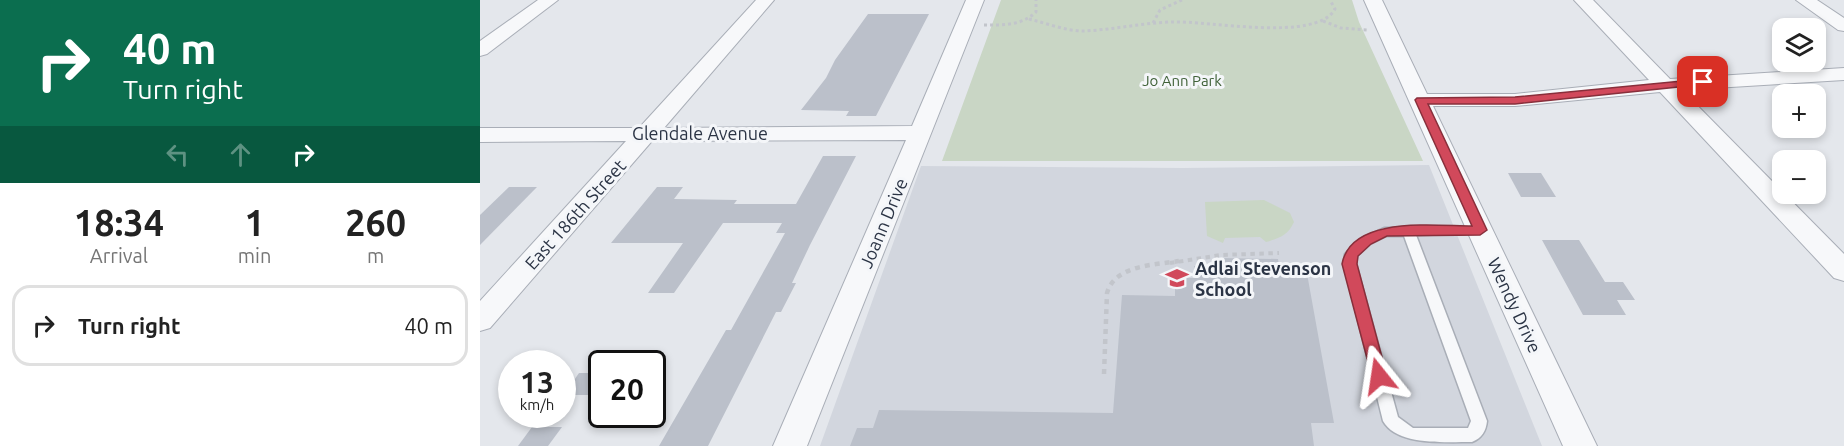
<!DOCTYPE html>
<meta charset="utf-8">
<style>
body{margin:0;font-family:Ubuntu,sans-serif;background:#f2f2f2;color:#222;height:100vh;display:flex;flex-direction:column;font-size:22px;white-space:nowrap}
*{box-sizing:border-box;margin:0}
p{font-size:20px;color:#767676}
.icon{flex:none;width:33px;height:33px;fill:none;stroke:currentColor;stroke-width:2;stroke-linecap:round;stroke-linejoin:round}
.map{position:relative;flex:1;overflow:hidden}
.sheet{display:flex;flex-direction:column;background:#fff;width:480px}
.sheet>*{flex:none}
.hud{background:#0b6e4f;color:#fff;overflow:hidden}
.controls{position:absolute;left:1292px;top:18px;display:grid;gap:12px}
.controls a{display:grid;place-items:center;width:54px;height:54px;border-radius:12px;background:#fff;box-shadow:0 3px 9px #0003;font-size:30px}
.speed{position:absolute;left:18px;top:350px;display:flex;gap:12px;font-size:30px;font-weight:700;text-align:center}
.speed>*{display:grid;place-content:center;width:78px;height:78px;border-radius:50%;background:#fff;box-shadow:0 3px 9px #0003;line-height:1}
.speed small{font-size:15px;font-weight:400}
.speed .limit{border:3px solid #111;border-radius:9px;background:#fff;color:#111}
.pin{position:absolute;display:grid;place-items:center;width:51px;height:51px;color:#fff;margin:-26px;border-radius:12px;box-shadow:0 3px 9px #0006}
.me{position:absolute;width:66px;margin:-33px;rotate:345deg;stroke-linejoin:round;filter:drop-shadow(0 0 4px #0008)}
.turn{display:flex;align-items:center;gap:21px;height:126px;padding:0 24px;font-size:27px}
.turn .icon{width:78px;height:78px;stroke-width:2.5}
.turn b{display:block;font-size:42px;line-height:51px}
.lanes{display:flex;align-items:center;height:57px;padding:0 24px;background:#0003;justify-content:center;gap:30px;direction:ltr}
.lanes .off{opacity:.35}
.eta{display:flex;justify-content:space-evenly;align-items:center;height:102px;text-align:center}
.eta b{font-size:36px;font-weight:700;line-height:42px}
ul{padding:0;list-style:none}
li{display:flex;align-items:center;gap:18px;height:81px;margin:0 12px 9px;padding:0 12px;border:3px solid #e0e0e0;border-radius:18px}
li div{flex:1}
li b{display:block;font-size:22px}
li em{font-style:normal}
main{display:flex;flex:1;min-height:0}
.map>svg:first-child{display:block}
.built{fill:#d2d6de}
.green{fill:#c9d6c5}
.building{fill:#bbc0ca}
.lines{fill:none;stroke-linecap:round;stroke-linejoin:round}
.lane-casing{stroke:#a9aeb7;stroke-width:3}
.street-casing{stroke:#a9aeb7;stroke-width:2}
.path-far2{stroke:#c2c5cb;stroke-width:3;stroke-dasharray:3 3;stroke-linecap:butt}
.path-far1{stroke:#c2c5cb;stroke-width:4;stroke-dasharray:4.5 4.5;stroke-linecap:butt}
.path{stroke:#c2c5cb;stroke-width:4.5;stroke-dasharray:5 5;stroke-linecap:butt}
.lane{fill:#f7f8fa;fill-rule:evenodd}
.street{fill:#f7f8fa;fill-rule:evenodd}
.route{fill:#d1495b;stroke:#882f3b;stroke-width:1.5}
.labels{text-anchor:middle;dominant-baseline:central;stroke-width:6;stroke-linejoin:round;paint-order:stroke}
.far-park-label{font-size:15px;fill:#3f6138;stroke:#f4f6f9}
.street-label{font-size:18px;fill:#2b3445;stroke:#f4f6f9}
.poi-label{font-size:18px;font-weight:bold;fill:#2b3445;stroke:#f4f6f9;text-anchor:start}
</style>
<main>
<section class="sheet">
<div class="hud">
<div class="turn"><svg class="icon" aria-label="right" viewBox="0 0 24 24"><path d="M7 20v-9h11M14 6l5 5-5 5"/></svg><div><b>40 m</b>Turn right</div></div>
<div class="lanes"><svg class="icon off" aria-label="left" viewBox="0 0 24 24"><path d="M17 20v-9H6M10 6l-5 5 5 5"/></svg><svg class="icon off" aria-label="ahead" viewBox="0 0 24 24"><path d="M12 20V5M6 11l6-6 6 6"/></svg><svg class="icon" aria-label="right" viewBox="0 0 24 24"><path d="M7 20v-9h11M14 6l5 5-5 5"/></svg></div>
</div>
<div class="eta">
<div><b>18:34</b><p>Arrival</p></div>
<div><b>1</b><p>min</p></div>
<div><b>260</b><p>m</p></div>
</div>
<ul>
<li><svg class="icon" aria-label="right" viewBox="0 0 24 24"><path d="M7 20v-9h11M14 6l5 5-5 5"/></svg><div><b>Turn right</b></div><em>40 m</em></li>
</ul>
</section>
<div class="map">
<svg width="1364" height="446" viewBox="0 0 1364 446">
<rect width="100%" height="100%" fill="#e4e7ec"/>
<path class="built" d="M949 165 1062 446H340L441 166 703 168Z"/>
<g class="green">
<path d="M521 0H872L879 22 943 161H462Z"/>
<path d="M784 200 810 213 814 222C808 235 800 238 786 242L780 237 745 238 743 243 727 236 725 202Z"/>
</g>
<g class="building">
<path d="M388 14H449L396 116H366L369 111 321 110 346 78 355 60Z"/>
<path d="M343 156H376L330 245 312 283H316L301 312H296L228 446H179L246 330H251L305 233H296L302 223H243L194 293H168L203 243H131L177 187H203L194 199 257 200 254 204H316Z"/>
<path d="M1028 173H1061L1076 197H1041Z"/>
<path d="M29 187H57L0 245V215Z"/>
<path d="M1062 240H1099L1125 282H1143L1155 300H1137L1146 315H1103Z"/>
<path d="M741 258 798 259 799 267 826 268 854 423H831L834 446H370L377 428H393L399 410 633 413 642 295 695 296V278H714V266L742 267Z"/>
<path d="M99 373H122V380L112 395H84Z"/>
<path d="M52 427H82L68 446H38Z"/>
</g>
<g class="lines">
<g class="lane-casing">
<path id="lane" d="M1000 226 1004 227 1006 230 1004 233 936 235 1007 421C1006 431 1002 438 992 442 965 442 917 446 903 421L864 264 865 254 882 238 904 228ZM906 236H924L991 421 988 428H933L918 417 876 264 877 256 890 244Z"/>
</g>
<g class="street-casing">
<g id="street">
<path d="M58 0H78L7 54 0 56V41Z"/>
<path d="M276 0H294L184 128 432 126 486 0H504L327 446H293L426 140 172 141 10 328 0 331V301L146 141 0 142V128H159Z"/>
<path d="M884 0H902L947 94H1035L1169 80 1094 0H1113L1190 79 1364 68V80L1202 90 1364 254V281L1354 278 1180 92 1035 106H953L1117 446H1083Z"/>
<path d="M1316 0H1337L1364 18V31L1358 30Z"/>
</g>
</g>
<g class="path-far2">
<path d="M549 19C566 23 586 31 603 31 632 30 661 23 691 22 728 20 836 43 855 9L850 0"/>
<path d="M843 21 861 28 887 30"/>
<path d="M673 23 680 10 702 0"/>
<path d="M504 25C523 25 541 26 556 12V0"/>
</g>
<path class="path-far1" d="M690 263 741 255 799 253"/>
<path class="path" d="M624 374 627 293C635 265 674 265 699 261"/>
<use href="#lane" class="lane"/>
<use href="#street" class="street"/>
</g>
<path class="route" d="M1223 79 1227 80V84L1035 104H948L1007 230 1000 235 907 236 891 244 878 256 877 264 907 376 905 381 899 383 893 381 862 264C871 215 955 226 992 226L935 100 937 98 1035 97Z"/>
<defs>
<g id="school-bare" transform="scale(1.8)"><path d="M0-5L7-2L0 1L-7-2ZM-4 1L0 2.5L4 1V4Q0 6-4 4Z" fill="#d1495b" stroke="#f4f6f9" stroke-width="2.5" paint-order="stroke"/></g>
</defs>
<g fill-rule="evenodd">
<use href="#school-bare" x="697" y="278"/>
</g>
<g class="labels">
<g class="far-park-label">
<text x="702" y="80">Jo Ann Park</text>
</g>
<g class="street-label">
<text x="220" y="133">Glendale Avenue</text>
<text transform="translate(95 214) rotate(-48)">East 186th Street</text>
<text transform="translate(403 223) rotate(-67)">Joann Drive</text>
<text transform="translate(1035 305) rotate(65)">Wendy Drive</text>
</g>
<g class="poi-label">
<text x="715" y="268">Adlai Stevenson<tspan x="715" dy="21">School</tspan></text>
</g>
</g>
</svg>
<div class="controls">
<a><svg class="icon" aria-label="layers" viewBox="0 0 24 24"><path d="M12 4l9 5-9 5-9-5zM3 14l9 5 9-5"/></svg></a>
<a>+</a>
<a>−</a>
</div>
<div class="speed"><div>13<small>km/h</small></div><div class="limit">20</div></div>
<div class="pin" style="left:1223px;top:82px;background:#d93025"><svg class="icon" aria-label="arrive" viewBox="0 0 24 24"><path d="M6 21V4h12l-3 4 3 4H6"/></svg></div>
<svg class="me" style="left:899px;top:376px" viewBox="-20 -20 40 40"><path d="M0-17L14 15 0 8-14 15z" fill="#d1495b" stroke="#fff" stroke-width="4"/></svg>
</div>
</main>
